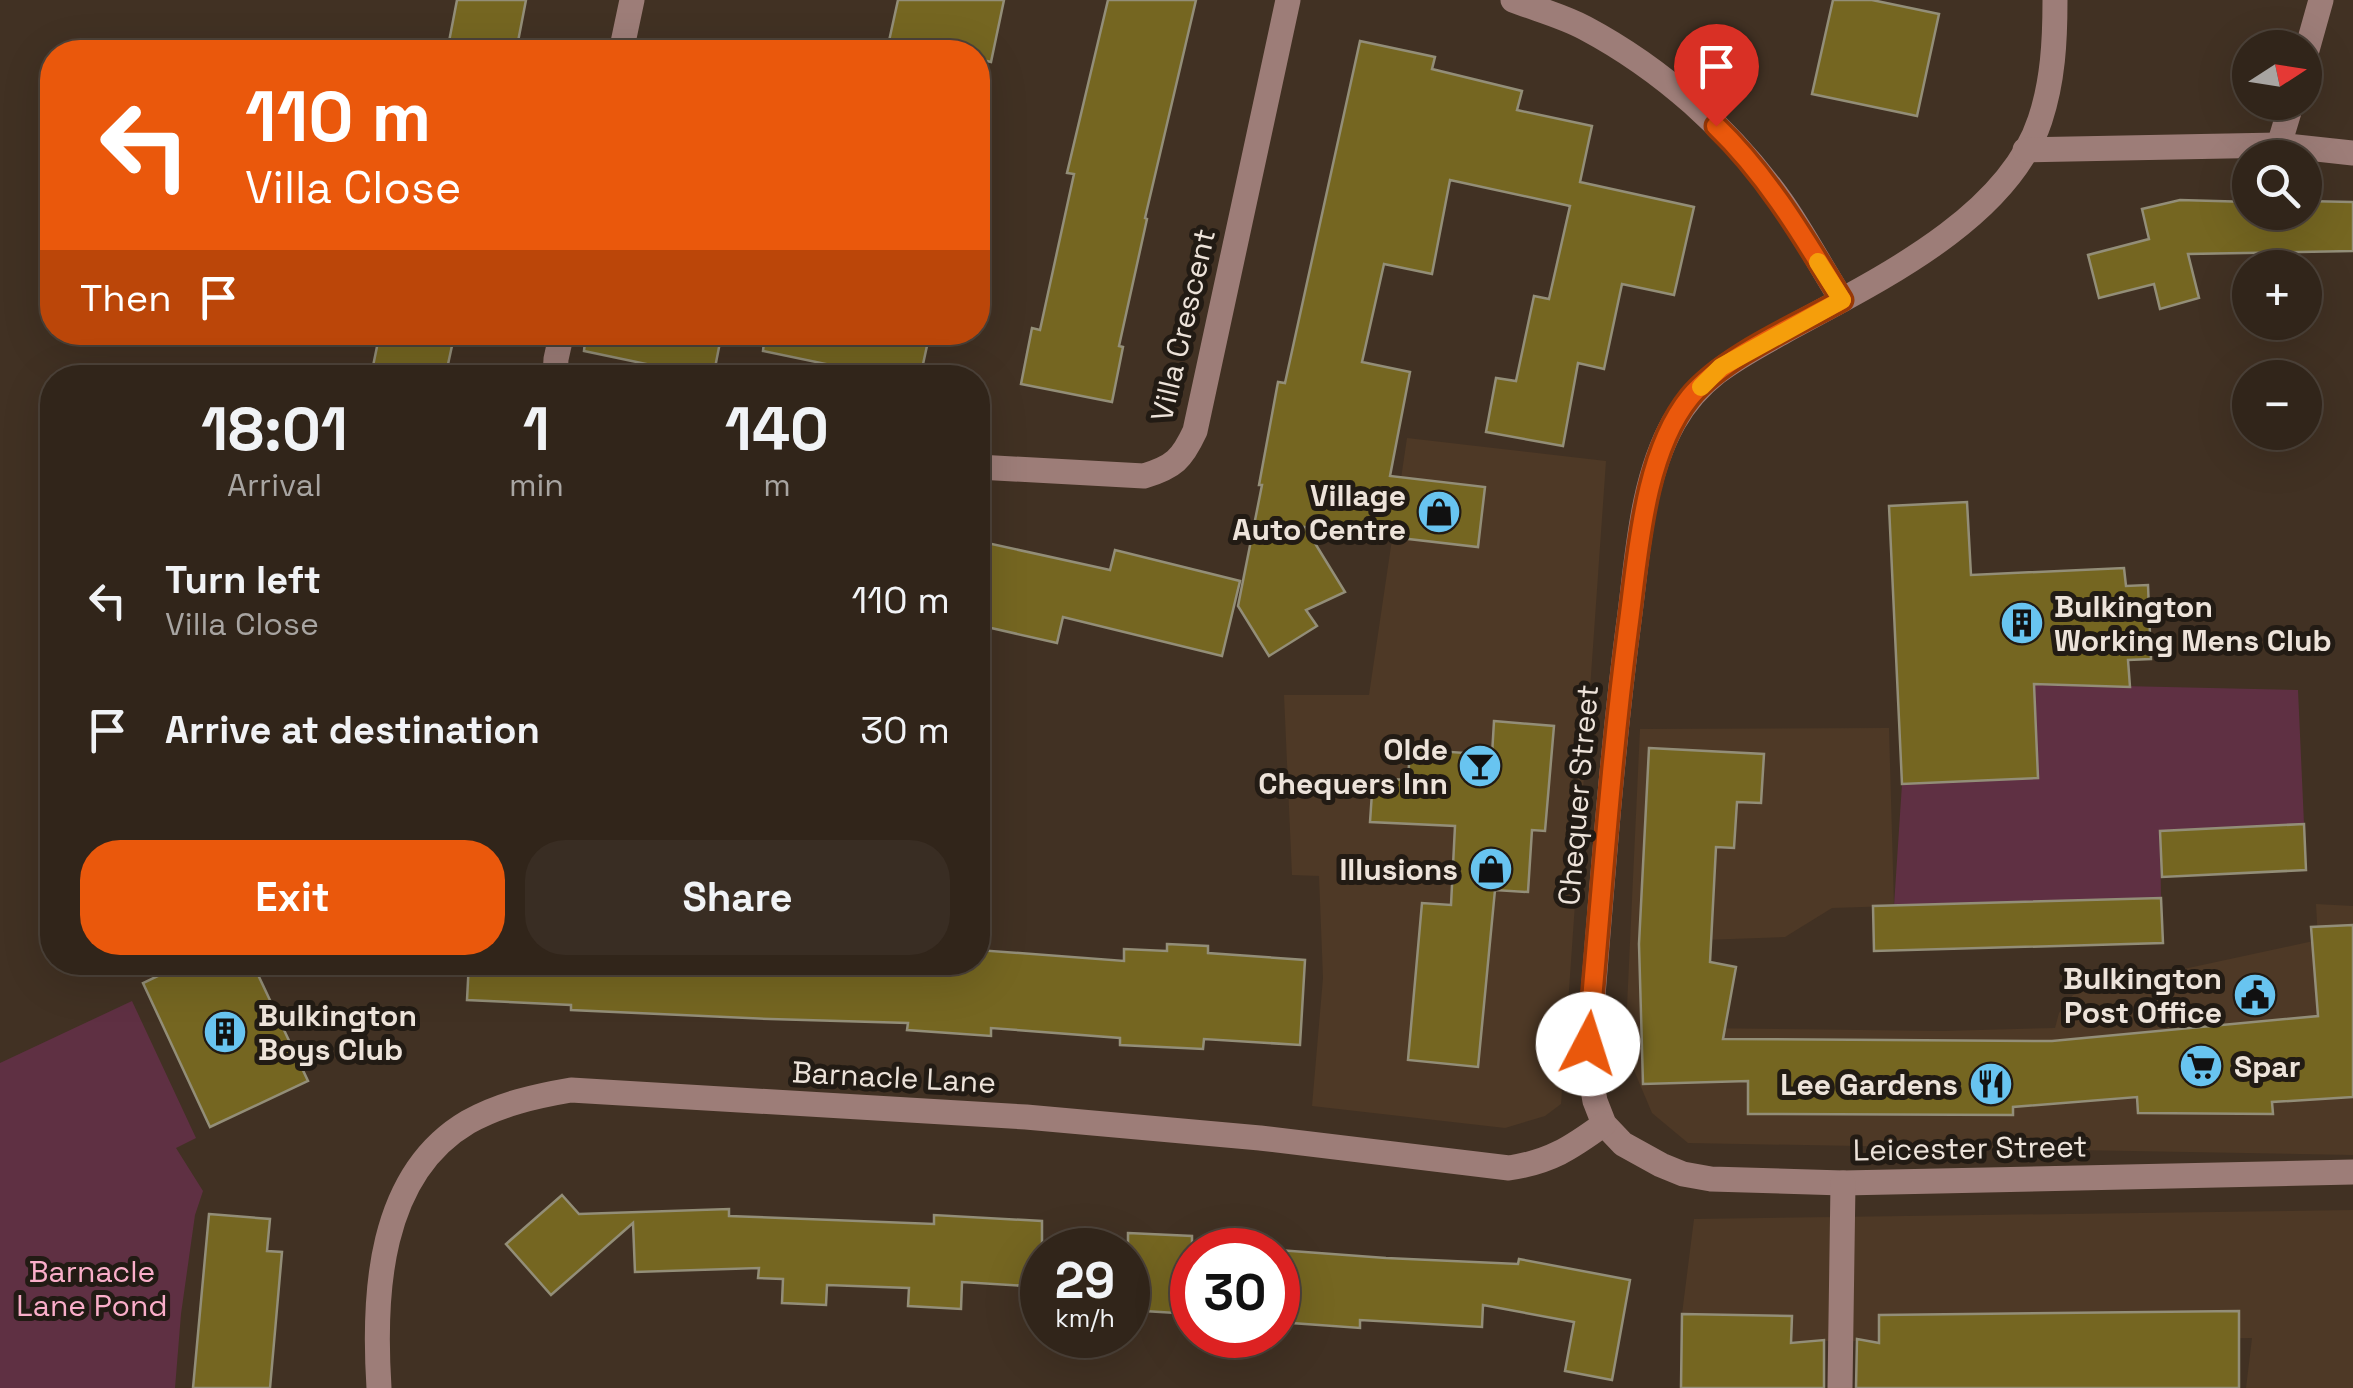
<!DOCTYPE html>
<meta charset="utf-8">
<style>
body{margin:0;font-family:"Space Grotesk",sans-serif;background:#392d23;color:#f1f3f6;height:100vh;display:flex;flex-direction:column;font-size:38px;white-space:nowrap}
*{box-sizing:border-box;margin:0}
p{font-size:32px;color:#a8a5a2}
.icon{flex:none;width:55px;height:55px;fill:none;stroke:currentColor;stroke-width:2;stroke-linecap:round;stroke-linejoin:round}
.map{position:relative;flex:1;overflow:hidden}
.drawer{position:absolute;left:40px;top:365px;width:950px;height:610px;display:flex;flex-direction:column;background:#31251a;border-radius:40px;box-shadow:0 10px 40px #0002,0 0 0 2px #4c4239}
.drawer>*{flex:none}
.top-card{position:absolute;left:40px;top:40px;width:950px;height:305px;border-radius:40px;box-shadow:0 10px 40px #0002,0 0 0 2px #4c4239;background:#ea580c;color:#fff;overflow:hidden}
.needle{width:65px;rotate:78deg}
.buttons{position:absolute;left:2232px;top:30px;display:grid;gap:20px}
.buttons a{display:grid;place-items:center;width:90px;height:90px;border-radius:50%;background:#31251a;box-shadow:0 10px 40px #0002,0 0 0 2px #4c4239;font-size:50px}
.speed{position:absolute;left:1020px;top:1228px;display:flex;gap:20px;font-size:50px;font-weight:700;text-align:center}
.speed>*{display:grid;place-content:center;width:130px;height:130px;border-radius:50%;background:#31251a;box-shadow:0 10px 40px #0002,0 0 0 2px #4c4239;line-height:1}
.speed small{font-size:25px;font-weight:400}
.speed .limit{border:15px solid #d22;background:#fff;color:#111}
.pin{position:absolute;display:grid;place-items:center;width:85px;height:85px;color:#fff;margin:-102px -42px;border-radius:50% 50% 50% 0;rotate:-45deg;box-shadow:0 0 10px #0007}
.pin .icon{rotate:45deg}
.me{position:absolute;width:110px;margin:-55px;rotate:5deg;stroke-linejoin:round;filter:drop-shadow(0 0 8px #0008)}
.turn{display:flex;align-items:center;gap:35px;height:210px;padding:0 40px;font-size:45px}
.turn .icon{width:130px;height:130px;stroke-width:2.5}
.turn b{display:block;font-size:70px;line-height:85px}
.then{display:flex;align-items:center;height:95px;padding:0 40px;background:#0003;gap:20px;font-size:38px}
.eta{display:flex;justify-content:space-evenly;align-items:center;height:170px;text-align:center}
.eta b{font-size:60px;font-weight:800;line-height:70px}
.action{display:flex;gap:20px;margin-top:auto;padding:20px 40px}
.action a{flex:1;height:115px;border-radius:40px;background:#ea580c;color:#fff;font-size:40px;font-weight:800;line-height:115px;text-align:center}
.action a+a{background:#392d23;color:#f1f3f6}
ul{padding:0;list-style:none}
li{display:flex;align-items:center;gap:30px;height:130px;padding:0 40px}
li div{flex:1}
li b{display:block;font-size:38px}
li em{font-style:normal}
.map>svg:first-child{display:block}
.built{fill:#4e3926}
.green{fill:#5f3043}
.building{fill:#756621;stroke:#938e78;stroke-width:2.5}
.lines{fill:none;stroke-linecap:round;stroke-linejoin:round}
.minor{stroke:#9d7d78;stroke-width:25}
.route-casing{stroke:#983908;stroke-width:25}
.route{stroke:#ea580c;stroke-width:18}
.slow{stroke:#f59e0b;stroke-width:18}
.labels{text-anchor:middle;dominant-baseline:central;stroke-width:10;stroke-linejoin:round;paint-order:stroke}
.street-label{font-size:30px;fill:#ede3da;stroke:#221b14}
.poi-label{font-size:30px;font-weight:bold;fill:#ede3da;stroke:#221b14;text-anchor:end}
.park-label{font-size:30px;fill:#faaec9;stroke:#221b14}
</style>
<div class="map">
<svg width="2353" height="1388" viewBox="0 0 2353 1388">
<rect width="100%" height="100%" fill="#413123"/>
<g class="built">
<path d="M1407 438 1606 461 1561 1104 1545 1116 1505 1128 1312 1106 1323 978 1319 876 1292 875 1284 695H1369Z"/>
<path d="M1889 728 1894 906 1832 908 1785 937 1703 940 1697 1028 1943 1031 2055 1028 2059 1013 2073 995 2091 989 2318 940 2316 904 2353 906V1155L1688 1143 1652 1113 1625 1049 1640 729Z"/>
<path d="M2353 1210V1388H2246L2252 1338 1879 1343 1868 1341H1682V1314L1694 1219Z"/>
</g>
<g class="green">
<path d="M2034 684 2298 690 2304 824 2160 831 2161 898 1894 906 1902 784 2038 778Z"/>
<path d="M132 1001 196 1138 176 1148 203 1191 195 1215 181 1314 175 1388H0V1063Z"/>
</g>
<g class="building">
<path d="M457 0H526L516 52H447Z"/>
<path d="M898 0H1004L991 62 978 59V52H947L889 41Z"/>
<path d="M1108 0H1196L1145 218 1147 219 1119 346 1123 347 1112 402 1021 384 1032 328 1040 330 1074 174 1067 173Z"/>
<path d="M1833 0H1872L1939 14 1917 116 1812 94Z"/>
<path d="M1360 41 1435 57 1432 69 1522 91 1517 110 1592 126 1580 182 1694 207 1674 295 1622 284 1604 369 1578 363 1563 446 1486 432 1496 378 1516 381 1534 296 1549 299 1570 206 1450 180 1432 274 1384 264 1362 362 1410 372 1390 476 1485 487 1478 547 1305 527 1345 592 1306 610 1317 626 1269 656 1238 606 1262 485H1259L1278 382 1285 383Z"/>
<path d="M2180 200 2250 202V212H2305V201L2353 202V251L2188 254 2199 298 2160 309 2154 284 2099 298 2088 255 2149 239 2142 209Z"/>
<path d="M380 332H455L445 378H400L372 371Z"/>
<path d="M586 332H722L713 378 584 351Z"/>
<path d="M765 332H930L920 378H893L763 351Z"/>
<path d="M1967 502 1971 575 2124 568 2126 586 2148 585 2151 659 2128 660 2130 687 2034 684 2038 778 1902 784 1889 506Z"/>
<path d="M978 541 1110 570 1115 550 1240 581 1222 656 1063 617 1057 643 978 625Z"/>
<path d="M1494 721 1554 726 1545 831 1532 830 1528 892 1495 890 1478 1067 1408 1060 1422 903 1451 905 1455 826 1370 822 1373 778 1408 780 1410 749 1492 755Z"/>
<path d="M1649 748 1764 754 1761 803 1737 802 1734 848 1716 847 1710 962 1736 967 1723 1039 2052 1041 2318 1016 2311 927 2353 925V1097L2272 1102 2273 1114 2138 1113 2137 1097 2013 1107V1115L1748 1114V1081L1643 1084 1639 944Z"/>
<path d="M2304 824 2306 870 2162 877 2160 831Z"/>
<path d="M2161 898 2163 943 1874 951 1873 906Z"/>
<path d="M1167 944 1208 946V953L1305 960 1300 1045 1204 1039 1203 1049 1120 1045V1038L991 1028V1036L907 1030 908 1023 770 1019 571 1010V1005L467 1000 469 962H859L958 969V962H978V950L1124 961V949L1167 951Z"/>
<path d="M187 962H252L308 1081 210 1127 143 983Z"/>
<path d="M562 1195 579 1214 729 1209V1216L934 1224V1215L1042 1221V1287L962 1282 961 1309 908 1306 909 1288 827 1285 826 1305 782 1303 783 1279 758 1278 759 1268 635 1272 633 1223 551 1295 506 1244Z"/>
<path d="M209 1214 270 1219 267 1251 282 1252 270 1388H193Z"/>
<path d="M1128 1233 1192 1236V1314L1128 1310Z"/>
<path d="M1278 1250 1386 1258 1518 1264 1519 1259 1630 1280 1612 1380 1565 1371 1574 1322 1483 1305 1482 1327 1360 1320V1328L1278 1322Z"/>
<path d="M2239 1311V1388H1856L1857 1339 1879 1343V1315Z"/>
<path d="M1682 1314 1792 1316 1791 1343 1824 1340V1388H1681Z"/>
</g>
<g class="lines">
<g class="minor">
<path d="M1513 0C1536 9 1563 16 1585 28 1662 69 1730 130 1781 201 1803 232 1821 267 1842 300"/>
<path d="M2055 0C2055 41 2053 81 2040 120 2007 221 1870 284 1783 332 1737 358 1701 375 1674 422 1642 479 1638 550 1630 613 1611 756 1601 900 1589 1044L1590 1073 1595 1101 1604 1124 1623 1144 1661 1165 1683 1174 1711 1179 1843 1183 2353 1172"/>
<path d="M621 52 632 0"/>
<path d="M2305 57 2321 0"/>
<path d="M2279 145 2292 102"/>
<path d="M2025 150 2279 145 2353 153"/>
<path d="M555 378 556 359 562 332"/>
<path d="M978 467 1144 476C1174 467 1182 459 1195 431L1288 0"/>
<path d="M379 1388C373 1295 378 1175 468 1122 500 1104 536 1096 571 1090L1026 1117 1260 1138 1509 1168C1550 1162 1571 1148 1604 1124"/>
<path d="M1840 1388 1843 1183"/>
</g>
</g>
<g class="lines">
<g class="route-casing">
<path id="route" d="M1588 1044C1601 905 1610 767 1628 629 1638 557 1643 455 1690 397 1723 357 1795 326 1842 300 1804 238 1768 176 1716 126"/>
</g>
<use href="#route" class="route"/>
<path class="slow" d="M1701 387 1721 367 1842 300 1818 262"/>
</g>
<defs>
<g id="shop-disc" transform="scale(2.25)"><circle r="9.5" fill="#68c4f0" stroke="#221b14"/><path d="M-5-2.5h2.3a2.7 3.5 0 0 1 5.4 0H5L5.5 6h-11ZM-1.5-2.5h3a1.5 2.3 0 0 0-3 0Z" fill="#111"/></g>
<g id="building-disc" transform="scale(2.25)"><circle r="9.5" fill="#68c4f0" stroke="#221b14"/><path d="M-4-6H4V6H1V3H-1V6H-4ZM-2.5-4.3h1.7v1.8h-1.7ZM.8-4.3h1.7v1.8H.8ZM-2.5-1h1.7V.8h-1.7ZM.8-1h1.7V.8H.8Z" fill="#111"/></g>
<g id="bar-disc" transform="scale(2.25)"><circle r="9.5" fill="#68c4f0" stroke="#221b14"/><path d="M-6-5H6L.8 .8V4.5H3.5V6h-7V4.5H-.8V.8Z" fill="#111"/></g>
<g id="civic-disc" transform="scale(2.25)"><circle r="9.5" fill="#68c4f0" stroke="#221b14"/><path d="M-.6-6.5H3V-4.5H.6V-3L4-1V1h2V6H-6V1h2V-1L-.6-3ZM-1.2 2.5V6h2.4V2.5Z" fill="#111"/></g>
<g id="supermarket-disc" transform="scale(2.25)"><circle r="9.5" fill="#68c4f0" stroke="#221b14"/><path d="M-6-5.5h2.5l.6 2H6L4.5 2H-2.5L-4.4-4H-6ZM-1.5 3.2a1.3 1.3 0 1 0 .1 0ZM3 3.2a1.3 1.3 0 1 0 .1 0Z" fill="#111"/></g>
<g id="restaurant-disc" transform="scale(2.25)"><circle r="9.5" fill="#68c4f0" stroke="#221b14"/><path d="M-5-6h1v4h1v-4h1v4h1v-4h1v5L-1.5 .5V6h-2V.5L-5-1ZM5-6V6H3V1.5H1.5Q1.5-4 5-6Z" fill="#111"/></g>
</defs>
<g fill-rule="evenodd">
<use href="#shop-disc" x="1439" y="512"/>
<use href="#building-disc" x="2022" y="623"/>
<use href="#bar-disc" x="1480" y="766"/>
<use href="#shop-disc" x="1491" y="869"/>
<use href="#civic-disc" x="2255" y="995"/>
<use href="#building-disc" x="225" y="1032"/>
<use href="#supermarket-disc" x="2201" y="1066"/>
<use href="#restaurant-disc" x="1991" y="1084"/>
</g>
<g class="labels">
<g class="street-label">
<text transform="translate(1183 325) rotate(-77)">Villa Crescent</text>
<text transform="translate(1578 795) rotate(-85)">Chequer Street</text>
<text transform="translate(894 1077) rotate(3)">Barnacle Lane</text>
<text transform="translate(1970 1148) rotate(-1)">Leicester Street</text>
</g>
<g class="poi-label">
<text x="1406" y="495">Village<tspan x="1406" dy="34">Auto Centre</tspan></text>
<text x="2054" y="606" text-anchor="start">Bulkington<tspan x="2054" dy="34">Working Mens Club</tspan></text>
<text x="1448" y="749">Olde<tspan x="1448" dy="34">Chequers Inn</tspan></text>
<text x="1458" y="869">Illusions</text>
<text x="2222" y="978">Bulkington<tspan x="2222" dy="34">Post Office</tspan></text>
<text x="258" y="1015" text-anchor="start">Bulkington<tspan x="258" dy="34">Boys Club</tspan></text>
<text x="2234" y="1066" text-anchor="start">Spar</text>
<text x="1958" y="1084">Lee Gardens</text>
</g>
<g class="park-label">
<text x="92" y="1271">Barnacle<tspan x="92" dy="34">Lane Pond</tspan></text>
</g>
</g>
</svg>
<div class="buttons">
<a><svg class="needle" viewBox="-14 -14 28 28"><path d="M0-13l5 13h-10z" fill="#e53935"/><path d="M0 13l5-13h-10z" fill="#a8a5a2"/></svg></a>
<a><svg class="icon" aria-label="search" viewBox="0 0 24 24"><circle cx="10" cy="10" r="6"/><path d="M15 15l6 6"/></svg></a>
<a>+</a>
<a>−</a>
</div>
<div class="speed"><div>29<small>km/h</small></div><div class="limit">30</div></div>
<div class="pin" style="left:1716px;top:126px;background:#d93025"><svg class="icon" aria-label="arrive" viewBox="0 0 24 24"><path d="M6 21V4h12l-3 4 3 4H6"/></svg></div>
<svg class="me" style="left:1588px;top:1044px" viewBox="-20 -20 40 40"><circle r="19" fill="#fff"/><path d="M0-13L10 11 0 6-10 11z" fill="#ea580c"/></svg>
<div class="top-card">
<div class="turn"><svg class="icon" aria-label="left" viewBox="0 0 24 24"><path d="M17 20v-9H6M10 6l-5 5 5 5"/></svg><div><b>110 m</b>Villa Close</div></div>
<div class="then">Then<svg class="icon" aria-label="arrive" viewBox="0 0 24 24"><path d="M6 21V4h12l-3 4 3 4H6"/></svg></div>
</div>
<section class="drawer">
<div class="eta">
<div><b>18:01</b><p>Arrival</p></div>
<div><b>1</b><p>min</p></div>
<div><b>140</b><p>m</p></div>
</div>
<ul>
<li><svg class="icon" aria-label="left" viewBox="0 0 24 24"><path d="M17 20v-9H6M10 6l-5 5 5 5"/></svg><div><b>Turn left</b><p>Villa Close</p></div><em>110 m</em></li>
<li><svg class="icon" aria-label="arrive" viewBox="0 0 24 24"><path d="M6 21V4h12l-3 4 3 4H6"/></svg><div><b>Arrive at destination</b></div><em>30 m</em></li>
</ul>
<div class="action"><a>Exit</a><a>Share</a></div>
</section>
</div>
